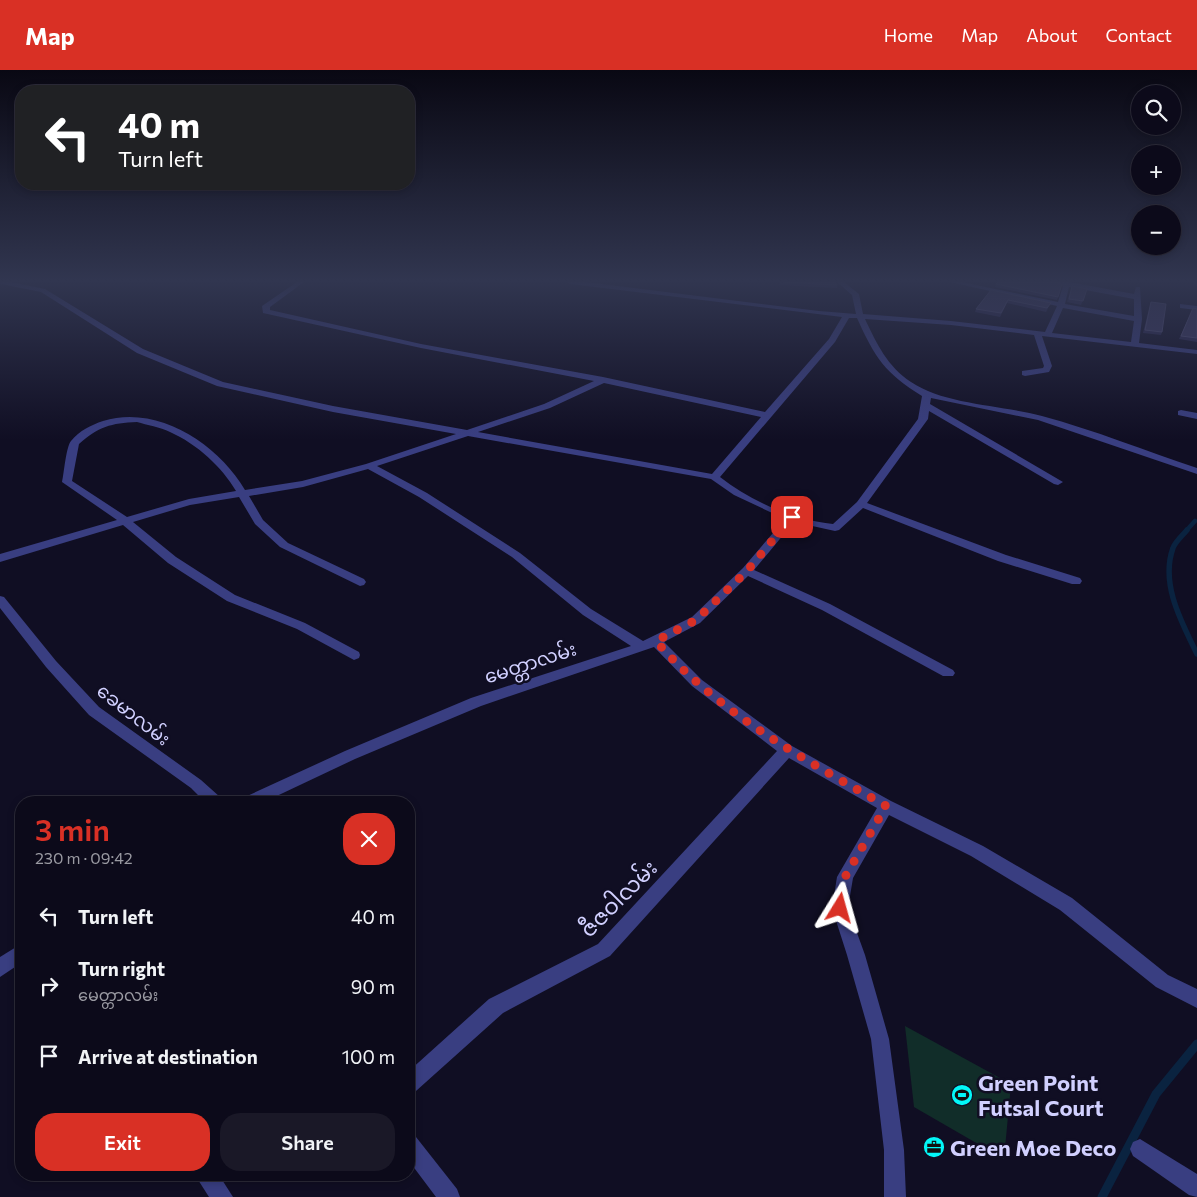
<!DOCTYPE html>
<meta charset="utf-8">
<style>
body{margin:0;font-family:Commissioner,"Noto Sans Myanmar",sans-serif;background:#1a1827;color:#f1f3f6;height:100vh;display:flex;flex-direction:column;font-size:19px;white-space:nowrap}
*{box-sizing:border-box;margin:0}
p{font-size:16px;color:#9a9aa2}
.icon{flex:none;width:28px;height:28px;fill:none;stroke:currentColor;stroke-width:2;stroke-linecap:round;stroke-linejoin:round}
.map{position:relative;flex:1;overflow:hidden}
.details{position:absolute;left:15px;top:726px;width:400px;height:385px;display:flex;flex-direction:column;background:#0c0a1a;border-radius:20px;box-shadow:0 2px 8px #0003,0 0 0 1px #2c2b39}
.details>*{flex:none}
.guide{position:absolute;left:15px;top:15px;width:400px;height:105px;border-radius:20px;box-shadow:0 2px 8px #0003,0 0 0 1px #2c2b39;background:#202124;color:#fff;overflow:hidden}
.controls{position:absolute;left:1131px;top:15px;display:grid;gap:10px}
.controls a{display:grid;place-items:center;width:50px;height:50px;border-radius:50%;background:#0c0a1a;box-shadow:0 2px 8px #0003,0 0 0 1px #2c2b39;font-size:25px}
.pin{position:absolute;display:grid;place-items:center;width:42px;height:42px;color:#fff;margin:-21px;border-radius:10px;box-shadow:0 2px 8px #0006}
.me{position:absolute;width:55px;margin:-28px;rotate:8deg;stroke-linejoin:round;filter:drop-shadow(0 0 4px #0008)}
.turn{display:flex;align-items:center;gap:18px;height:105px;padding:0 20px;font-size:22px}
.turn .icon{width:65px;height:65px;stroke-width:2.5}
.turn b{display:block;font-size:35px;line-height:42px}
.round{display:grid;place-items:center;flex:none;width:52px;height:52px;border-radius:20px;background:#1a1827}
.head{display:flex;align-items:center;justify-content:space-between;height:85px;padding:0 20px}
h1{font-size:30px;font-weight:600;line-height:38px;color:#d93025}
.cta{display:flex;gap:10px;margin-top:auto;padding:10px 20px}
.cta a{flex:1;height:58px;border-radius:20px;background:#d93025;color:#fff;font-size:20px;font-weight:600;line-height:58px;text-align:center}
.cta a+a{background:#1a1827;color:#f1f3f6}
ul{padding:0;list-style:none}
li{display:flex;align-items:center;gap:15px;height:70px;padding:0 20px}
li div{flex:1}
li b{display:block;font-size:19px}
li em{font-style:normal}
header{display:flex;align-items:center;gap:30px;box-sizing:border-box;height:70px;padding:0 25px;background:#d93025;color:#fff}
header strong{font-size:24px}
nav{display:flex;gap:28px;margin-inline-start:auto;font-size:18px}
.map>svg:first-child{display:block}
.green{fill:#112d29}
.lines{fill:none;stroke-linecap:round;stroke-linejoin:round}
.stream-far2{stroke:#0a2340;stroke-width:4.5}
.stream-far1{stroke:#0a2340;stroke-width:5.5}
.stream{stroke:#0a2340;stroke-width:9}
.minor{fill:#393e81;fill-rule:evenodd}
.wall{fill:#2b2751}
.building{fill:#3d3964;stroke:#54517c}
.route{stroke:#d93025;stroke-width:9;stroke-dasharray:0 16.2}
.labels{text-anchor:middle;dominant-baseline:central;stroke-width:5;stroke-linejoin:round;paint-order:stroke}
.street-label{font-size:19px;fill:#d1d0ff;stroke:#100e23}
.near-street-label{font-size:22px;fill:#d1d0ff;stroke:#100e23}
.near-poi-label{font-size:22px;font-weight:bold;fill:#d1d0ff;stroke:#100e23;text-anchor:start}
</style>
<header>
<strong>Map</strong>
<nav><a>Home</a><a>Map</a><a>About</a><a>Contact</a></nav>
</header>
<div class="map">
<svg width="1197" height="1127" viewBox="0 0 1197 1127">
<rect width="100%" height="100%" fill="#100e23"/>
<path class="green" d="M905 956 1011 1014 1004 1089 914 1037Z"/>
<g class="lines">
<path class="stream-far2" d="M1186 461 1195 451"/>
<path class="stream-far1" d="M1187 460C1183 465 1175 472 1173 478 1160 514 1182 553 1197 584"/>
<path class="stream" d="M1102 1127 1156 1024 1197 974"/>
<g class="minor">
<path d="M0 212H11L45 219 143 279 223 312 333 336 467 360 544 334 594 311 421 278 263 243 262 236 297 212H304L270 237V240L421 274 603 307 765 342 829 269 842 247 570 214 567 212H586L819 241 856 244 852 225 837 212H844L859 224 863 244 951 251 1045 262 1057 236 950 212H962L1058 232 1063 216 1050 212H1070L1134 224 1136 217H1140L1142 249 1139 273 1197 280V284L1042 266 1052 296 1049 302 1025 306 1022 305V301L1043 298 1044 296 1034 265 951 255 865 249C877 274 887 296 911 312 945 335 1002 335 1042 346 1094 360 1146 381 1197 398V404L1038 350 931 328 930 334 1063 412 1058 415 1054 414 929 341 928 349 867 433 1006 485 1080 508 1082 511 1080 514H1072L998 491 863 438 839 460 835 461 794 452 754 500 830 534 953 600 955 603 953 606H943L822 540 748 506 700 553 664 572 702 610 792 676 891 731 983 776 1072 828 1168 905 1197 919V938L1156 917 1060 840 971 786 889 745 853 808 848 838 865 885 889 969 904 1080 906 1127H884V1080L871 969 847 885 832 838 837 807 877 738 789 688 610 886 503 943 416 1021 409 1024V1001L489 929 598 874 777 681 692 616 654 577 481 636 355 689 264 732H243L245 727 345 681 471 628 631 576 583 545 512 487 419 427 368 399 303 417 249 426 263 450 288 473 364 509 366 512 364 515 360 516 280 477 255 454 239 427 190 435 133 452 176 487 235 525 305 553 359 582 360 585 359 588 354 590 297 559 227 531 168 493 123 455 0 492V484L117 450 62 412C64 403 66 377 71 371 79 361 91 355 103 351 158 334 218 374 245 420L302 411 366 394 456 364 333 342 217 316 137 283 41 222 1 214ZM1069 217 1134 229V246L1065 234ZM1063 238 1134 251 1131 272 1052 263ZM849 248H857C875 288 885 303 922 326L918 349 857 432 833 454C793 450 751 431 720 407L835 272ZM604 313 761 347 712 404 478 362 550 338ZM137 352C147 355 160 357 170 362 197 374 222 397 236 421L189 429 127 447 72 411 79 374C98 357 111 353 137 352ZM468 366 711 409 734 425 785 449 743 498 692 547 643 571 591 539 520 483 427 423 377 396Z"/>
<path d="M1180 234 1197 236V240L1180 238Z"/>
<path d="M1181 340 1197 343V349L1178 345V341Z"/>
<path d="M0 526 4 527 56 591 99 637 201 710 220 727 222 732H205L191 718 89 645 46 597 0 538Z"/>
<path d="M21 874V893L0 907V887Z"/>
<path d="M409 1064 416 1067 457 1119 460 1127H436L409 1091Z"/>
<path d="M1140 1069 1197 1104V1127L1189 1125 1133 1086 1130 1079 1133 1072Z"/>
<path d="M195 1105H219L233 1127H209Z"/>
</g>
</g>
<g class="wall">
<path d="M780 212 837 215V218L779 215Z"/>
<path d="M1193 212H1197V217Z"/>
<path d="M996 214H1062L1057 230 995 217Z"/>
<path d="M1072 216 1087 219 1081 235 1067 232Z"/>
<path d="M991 220 1049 236 1046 242 1007 233 1000 247 975 242 976 239Z"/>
<path d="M1151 232 1162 262 1161 265 1143 263 1150 235Z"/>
<path d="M1197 239V272L1179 269 1192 241Z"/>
</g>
<g class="building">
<path d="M783 212H835L837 215Z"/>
<path d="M998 212H1055L1062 214 1058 227 996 214Z"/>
<path d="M1072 216 1087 219 1083 231 1069 229Z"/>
<path d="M991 220 1051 233 1047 238 1008 230 1001 243 976 239Z"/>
<path d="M1151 232 1166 234 1162 262 1145 260Z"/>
<path d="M1193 238 1197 239V268L1181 266Z"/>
</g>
<linearGradient id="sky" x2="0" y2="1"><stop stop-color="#090813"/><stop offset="0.57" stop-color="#313650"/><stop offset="1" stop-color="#313650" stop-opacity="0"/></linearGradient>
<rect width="1197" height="370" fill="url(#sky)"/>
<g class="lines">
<path class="route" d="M792 447 747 501 696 550 656 571C718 643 804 689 886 736L845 807 840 838"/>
</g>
<defs>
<g id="stadium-disc" transform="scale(1.125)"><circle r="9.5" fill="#03f7f8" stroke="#100e23"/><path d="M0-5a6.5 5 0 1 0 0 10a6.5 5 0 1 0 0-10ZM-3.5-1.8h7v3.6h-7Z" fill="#111"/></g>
<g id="office-disc" transform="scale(1.125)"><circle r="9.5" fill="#03f7f8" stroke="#100e23"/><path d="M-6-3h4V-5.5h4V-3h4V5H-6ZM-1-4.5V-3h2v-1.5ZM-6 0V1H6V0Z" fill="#111"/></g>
</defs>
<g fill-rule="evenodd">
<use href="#stadium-disc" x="962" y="1025"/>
<use href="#office-disc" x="934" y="1077"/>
</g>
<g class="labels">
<g class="street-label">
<text transform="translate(530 592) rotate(-18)">မေတ္တာလမ်း</text>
<text transform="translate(134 644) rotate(38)">ခေမာလမ်း</text>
</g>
<g class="near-street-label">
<text transform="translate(618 828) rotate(-45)">ဇီဇဝါလမ်း</text>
</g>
<g class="near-poi-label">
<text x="978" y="1012">Green Point<tspan x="978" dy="25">Futsal Court</tspan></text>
<text x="950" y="1077">Green Moe Deco</text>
</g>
</g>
</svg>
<div class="controls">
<a><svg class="icon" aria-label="search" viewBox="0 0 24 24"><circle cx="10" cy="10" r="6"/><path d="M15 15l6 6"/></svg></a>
<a>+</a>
<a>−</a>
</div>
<div class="pin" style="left:792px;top:447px;background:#d93025"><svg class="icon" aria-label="arrive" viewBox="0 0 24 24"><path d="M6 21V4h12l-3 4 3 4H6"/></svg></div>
<svg class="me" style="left:840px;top:838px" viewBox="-20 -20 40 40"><path d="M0-17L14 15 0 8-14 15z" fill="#d93025" stroke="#fff" stroke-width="4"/></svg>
<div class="guide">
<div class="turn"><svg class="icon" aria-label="left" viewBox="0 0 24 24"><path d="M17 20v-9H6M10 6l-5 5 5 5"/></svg><div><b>40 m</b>Turn left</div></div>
</div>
<section class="details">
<div class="head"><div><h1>3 min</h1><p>230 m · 09:42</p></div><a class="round" style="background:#d93025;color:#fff"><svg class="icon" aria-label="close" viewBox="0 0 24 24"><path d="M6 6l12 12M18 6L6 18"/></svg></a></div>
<ul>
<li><svg class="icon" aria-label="left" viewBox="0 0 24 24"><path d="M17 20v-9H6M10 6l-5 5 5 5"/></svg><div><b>Turn left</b></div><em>40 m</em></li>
<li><svg class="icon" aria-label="right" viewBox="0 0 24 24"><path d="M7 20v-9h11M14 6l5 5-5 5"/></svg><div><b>Turn right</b><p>မေတ္တာလမ်း</p></div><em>90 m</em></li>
<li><svg class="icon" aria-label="arrive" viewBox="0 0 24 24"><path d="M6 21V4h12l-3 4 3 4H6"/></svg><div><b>Arrive at destination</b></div><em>100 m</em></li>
</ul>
<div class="cta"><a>Exit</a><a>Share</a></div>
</section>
</div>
